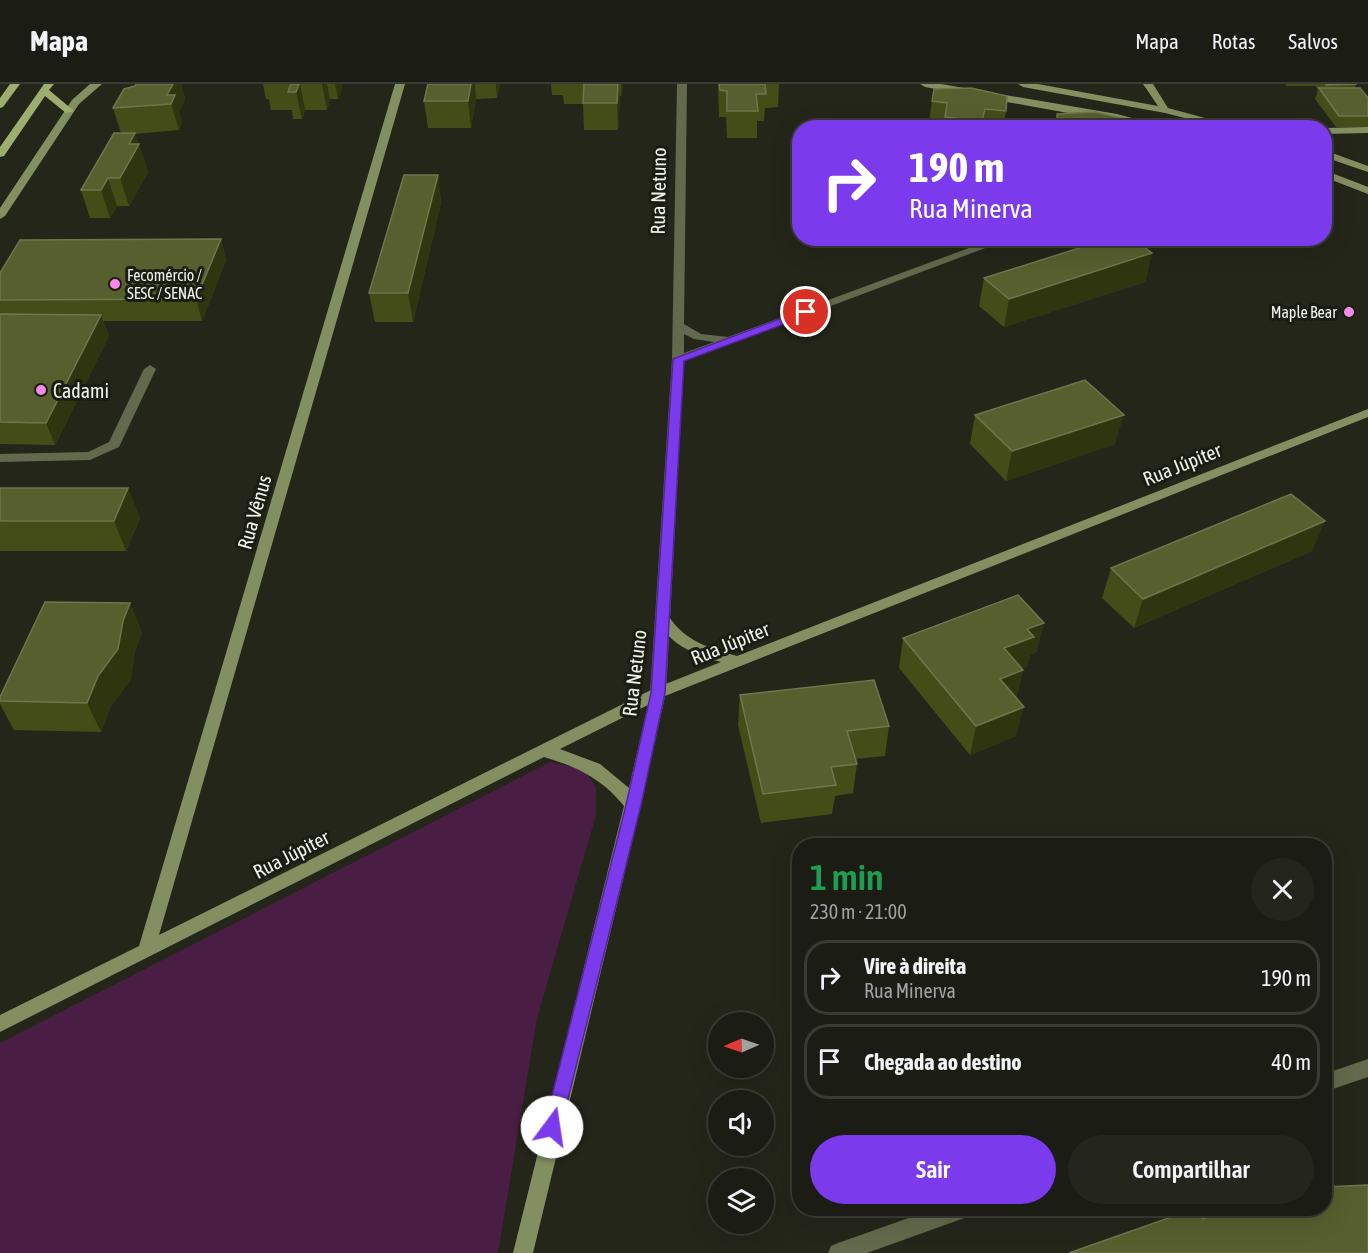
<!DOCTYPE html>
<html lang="pt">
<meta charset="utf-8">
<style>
body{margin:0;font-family:"Asap Condensed",sans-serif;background:#24251d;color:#f1f3f6;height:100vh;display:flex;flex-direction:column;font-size:22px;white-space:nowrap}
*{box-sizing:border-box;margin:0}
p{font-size:20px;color:#a0a1a0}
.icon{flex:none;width:33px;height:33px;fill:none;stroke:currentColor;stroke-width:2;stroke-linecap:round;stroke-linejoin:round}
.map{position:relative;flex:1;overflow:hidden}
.sheet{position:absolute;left:792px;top:754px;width:540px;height:378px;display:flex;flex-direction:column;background:#1b1c14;border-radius:24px;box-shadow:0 6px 24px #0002,0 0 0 2px #393a34}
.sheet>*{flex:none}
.hud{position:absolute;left:792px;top:36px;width:540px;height:126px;border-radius:24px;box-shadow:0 6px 24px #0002,0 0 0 2px #393a34;background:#7c3aed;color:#fff;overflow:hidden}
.needle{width:39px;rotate:268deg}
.tools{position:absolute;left:708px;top:928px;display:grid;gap:12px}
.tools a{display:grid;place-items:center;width:66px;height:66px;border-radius:50%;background:#1b1c14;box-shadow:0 6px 24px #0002,0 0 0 2px #393a34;font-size:30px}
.pin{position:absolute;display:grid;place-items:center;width:51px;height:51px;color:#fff;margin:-26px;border:3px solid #fff;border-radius:50%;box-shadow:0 2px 6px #0007}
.me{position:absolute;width:66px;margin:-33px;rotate:14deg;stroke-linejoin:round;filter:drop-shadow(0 0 4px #0008)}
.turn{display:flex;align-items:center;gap:21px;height:126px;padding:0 18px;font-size:27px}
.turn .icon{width:78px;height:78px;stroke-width:2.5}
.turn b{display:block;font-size:42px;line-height:51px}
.round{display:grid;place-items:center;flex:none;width:63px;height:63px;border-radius:32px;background:#24251d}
.headline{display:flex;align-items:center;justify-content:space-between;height:102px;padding:0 18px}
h1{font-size:36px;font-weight:600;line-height:45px;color:#1e9e55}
.cta{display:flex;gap:12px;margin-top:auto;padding:12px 18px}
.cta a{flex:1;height:69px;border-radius:36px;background:#7c3aed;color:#fff;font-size:24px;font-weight:600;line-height:69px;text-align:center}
.cta a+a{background:#24251d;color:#f1f3f6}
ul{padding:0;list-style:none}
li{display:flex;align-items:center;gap:18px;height:75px;margin:0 12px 9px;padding:0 6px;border:3px solid #393a34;border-radius:24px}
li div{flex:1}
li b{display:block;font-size:22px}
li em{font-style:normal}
header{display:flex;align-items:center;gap:36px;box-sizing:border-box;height:84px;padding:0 30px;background:#1b1c14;border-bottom:2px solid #393a34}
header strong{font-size:28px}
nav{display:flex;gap:33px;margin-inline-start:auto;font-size:21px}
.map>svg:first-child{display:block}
.green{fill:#4a1d44}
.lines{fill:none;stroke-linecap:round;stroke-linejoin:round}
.lane{fill:#62694c;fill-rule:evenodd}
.street{fill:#62694c;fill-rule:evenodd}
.secondary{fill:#848f61;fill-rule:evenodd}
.primary{fill:#9fad71;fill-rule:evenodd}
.wall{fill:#444d18}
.shaded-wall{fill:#2f360f}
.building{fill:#575f2f;stroke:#6f764c;stroke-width:1.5}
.route{fill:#7c3aed;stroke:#51269a;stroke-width:1.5}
.poi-dot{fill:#f888e9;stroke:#1a1d11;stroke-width:2}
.labels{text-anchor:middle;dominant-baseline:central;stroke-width:6;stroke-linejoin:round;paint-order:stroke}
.far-poi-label{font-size:16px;fill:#f1f3eb;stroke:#1a1d11;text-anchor:start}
.street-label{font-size:20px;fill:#f1f3eb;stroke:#1a1d11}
.poi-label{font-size:20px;fill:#f1f3eb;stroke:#1a1d11;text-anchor:start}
</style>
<header>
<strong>Mapa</strong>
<nav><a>Mapa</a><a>Rotas</a><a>Salvos</a></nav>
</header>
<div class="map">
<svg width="1368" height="1169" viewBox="0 0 1368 1169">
<rect width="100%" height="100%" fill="#24261a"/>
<path class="green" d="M550 678 583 685 596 703V731L537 934 498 1169H0V959Z"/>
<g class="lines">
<path class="lane" d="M150 281 156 285 119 363 90 376 0 378V370L88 368 109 358 144 285Z"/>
<g class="street">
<path d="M677 0H687L684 240 701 250 728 253 996 154H1012L684 277 666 609 663 613H653L650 609 672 275ZM684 250 694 255 714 258 684 269Z"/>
<path d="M1368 975V993L1324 1008V990Z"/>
<path d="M934 1125H973L970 1132 867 1169H828L831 1162 838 1159Z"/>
</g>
<g class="secondary">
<path d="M90 0H102L79 20 5 132 0 135V124L72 16Z"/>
<path d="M395 0H405L159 851 653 605 721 578C692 570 671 561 656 535L658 531H668C684 557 709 564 737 572L1368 325V333L665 612 641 721 533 1169H513L624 722C602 695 578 683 544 673L0 948V931L139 862ZM648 621 629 704 600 680 560 665Z"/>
<path d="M920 0H941L1117 30 1169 44H1150L925 3Z"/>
<path d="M1018 0H1038L1158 22 1143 0H1153L1168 24 1242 44H1224L1165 29 1023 3Z"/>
<path d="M1368 43V49L1324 50V44Z"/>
<path d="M1324 66 1368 82V88L1324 73Z"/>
<path d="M1324 86 1368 103V110L1324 93Z"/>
</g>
<g class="primary">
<path d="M10 0H20L3 23 0 24V14Z"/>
<path d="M44 0H54L49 6 74 27 66 29 45 12 4 72 0 73V63Z"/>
</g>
</g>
<g class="wall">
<path d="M136 0H181L185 15 179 28 182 38 179 46 135 50 148 88 129 122H117L110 134H90L81 106 121 49 113 24Z"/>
<path d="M263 0H341L342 4 338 15H330L327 26H305L302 35H293L292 26H271L269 15H266Z"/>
<path d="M428 0H500L497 14 476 15 471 44H428L424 17Z"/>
<path d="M551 0H623L621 12H620L618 46H584L583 20H564L563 11H552Z"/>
<path d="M718 0H779L778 23 765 24 764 37H757V54H727L726 33H719Z"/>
<path d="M1285 0H1356L1355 4 1368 14V43H1336L1315 15 1318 6 1315 2H1287Z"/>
<path d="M932 17 1006 27 1003 44H928Z"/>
<path d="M438 91 441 119 413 238H375L369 209Z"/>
<path d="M221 155 226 176 202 237H103L109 252 55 361 0 360V216Z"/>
<path d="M1152 169 1145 198 1004 243 979 222 984 194Z"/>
<path d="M975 331 1115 360 1006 397 970 360Z"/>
<path d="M0 404H128L140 434 126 467H0Z"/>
<path d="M1312 467 1134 544 1102 514 1111 484Z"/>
<path d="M130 519 142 549 135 567 131 595 111 622 101 648 14 646 0 620V613Z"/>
<path d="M1044 539 1036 568 1030 571 1027 583 1022 584 1023 586 1016 614V652L970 671 899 584 903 554Z"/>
<path d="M740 611 889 642 885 672 855 675 857 680 853 709 835 712 832 730 761 739 738 641Z"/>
</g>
<g class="shaded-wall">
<path d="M173 0H181L185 15 179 28 182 38 179 46 171 20 167 11Z"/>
<path d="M300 0 305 26 302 35 296 8Z"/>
<path d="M322 0H327L330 15 327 26Z"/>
<path d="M335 0H341L342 4 338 15Z"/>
<path d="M471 0H475L476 15 471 44 468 17Z"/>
<path d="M496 0H500L497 14Z"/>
<path d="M618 0H619L620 18 618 46 617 19Z"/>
<path d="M621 0H623L621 12Z"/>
<path d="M135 49 139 62V60L148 88 129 122 120 94 129 60Z"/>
<path d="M438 91 441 119 413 238 408 209Z"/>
<path d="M108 94 117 122 110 134 101 106Z"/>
<path d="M221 155 226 176 202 237 196 215Z"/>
<path d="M1152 169 1145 198 1004 243 1009 215Z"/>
<path d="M101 231 109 252 55 361 46 339Z"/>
<path d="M1124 331 1115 360 1006 397 1012 367Z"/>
<path d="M128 404 140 434 126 467 114 437Z"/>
<path d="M1325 437 1312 467 1134 544 1143 515Z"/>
<path d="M130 519 142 549 135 567 131 595 111 622 101 648 87 619Z"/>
<path d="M1044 539 1036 568 1030 571 1027 583 997 594 1004 564 1027 545Z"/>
<path d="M1023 586 1016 616 1000 595Z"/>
<path d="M1024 623 1016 652 970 671 976 642Z"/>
</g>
<g class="building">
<path d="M136 0H173L167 11H175L171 20 113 24 124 5 135 2Z"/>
<path d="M291 0H299L296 8H288Z"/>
<path d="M428 0H471L468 17H424Z"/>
<path d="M584 0H618L617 19H583Z"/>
<path d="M719 0H765L766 10H756L758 27H727V7L720 6Z"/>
<path d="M1326 0H1357L1326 1Z"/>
<path d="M971 4 1007 12 1006 27 985 25 982 37 945 33 947 19 932 17 934 5Z"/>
<path d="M1319 4H1360L1368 14V32H1339Z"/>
<path d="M1095 28 1133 37 1134 44H1064L1057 43V30Z"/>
<path d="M114 49H135L129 60H139L120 94H108L101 106H81Z"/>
<path d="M404 91H438L408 209H369Z"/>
<path d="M1111 154H1132L1152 169 1009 215 984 194Z"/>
<path d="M221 155 196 215 0 216V189L20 156Z"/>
<path d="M0 230 101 231 46 339 0 338Z"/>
<path d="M1085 296 1124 331 1012 367 975 331Z"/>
<path d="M0 404H128L114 437H0Z"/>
<path d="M1291 410 1325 437 1143 515 1111 484Z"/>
<path d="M1018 511 1044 539 1027 545 1034 553 1004 564 1023 586 1000 595 1024 623 976 642 903 554Z"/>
<path d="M45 518 130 519 123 537 118 565 98 592 87 619 0 617V613Z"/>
<path d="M874 596 889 642 847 647 857 680 831 683 836 701 763 710 740 611Z"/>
<path d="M1368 1101V1169H1069L1194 1125H1196L1203 1135 1222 1125H1324V1103Z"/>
</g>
<path class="route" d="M806 225 811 228 809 231 684 277 665 609 641 721 561 1043 559 1049 552 1052 546 1049 544 1043 626 721 651 609 673 275Z"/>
<g class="poi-dot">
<circle cx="115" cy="200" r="6"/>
<circle cx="1349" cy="228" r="6"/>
<circle cx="41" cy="306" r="6"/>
</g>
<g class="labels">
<g class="far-poi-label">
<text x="127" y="191">Fecomércio /<tspan x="127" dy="18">SESC / SENAC</tspan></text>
<text x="1337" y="228" text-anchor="end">Maple Bear</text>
</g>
<g class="street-label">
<text transform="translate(658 107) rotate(-89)">Rua Netuno</text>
<text transform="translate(1182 380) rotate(-22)">Rua Júpiter</text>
<text transform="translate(254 428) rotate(-74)">Rua Vênus</text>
<text transform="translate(730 559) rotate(-22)">Rua Júpiter</text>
<text transform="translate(634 589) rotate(-83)">Rua Netuno</text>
<text transform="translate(291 770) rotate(-27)">Rua Júpiter</text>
</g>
<g class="poi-label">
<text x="53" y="306">Cadami</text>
</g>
</g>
</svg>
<div class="tools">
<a><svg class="needle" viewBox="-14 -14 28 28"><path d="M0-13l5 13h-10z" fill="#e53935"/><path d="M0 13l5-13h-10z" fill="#a0a1a0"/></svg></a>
<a><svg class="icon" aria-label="sound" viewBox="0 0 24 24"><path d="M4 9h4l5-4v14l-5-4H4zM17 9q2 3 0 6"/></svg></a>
<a><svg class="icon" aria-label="layers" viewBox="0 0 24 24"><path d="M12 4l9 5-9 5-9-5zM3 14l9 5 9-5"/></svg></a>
</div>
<div class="pin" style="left:806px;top:228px;background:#d93025"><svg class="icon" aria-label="arrive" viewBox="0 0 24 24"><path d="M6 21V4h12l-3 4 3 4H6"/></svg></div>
<svg class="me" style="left:552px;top:1043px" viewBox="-20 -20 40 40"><circle r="19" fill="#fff"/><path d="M0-13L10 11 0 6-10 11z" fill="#7c3aed"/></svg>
<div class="hud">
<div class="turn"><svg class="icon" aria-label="right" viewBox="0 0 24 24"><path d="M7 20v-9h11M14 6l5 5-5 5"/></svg><div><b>190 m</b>Rua Minerva</div></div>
</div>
<section class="sheet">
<div class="headline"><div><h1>1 min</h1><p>230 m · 21:00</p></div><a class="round"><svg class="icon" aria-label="close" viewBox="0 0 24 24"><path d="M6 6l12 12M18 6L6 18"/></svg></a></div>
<ul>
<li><svg class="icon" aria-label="right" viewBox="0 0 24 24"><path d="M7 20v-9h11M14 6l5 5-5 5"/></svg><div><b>Vire à direita</b><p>Rua Minerva</p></div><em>190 m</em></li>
<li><svg class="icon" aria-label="arrive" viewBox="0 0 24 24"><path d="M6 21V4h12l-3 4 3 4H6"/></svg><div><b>Chegada ao destino</b></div><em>40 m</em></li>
</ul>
<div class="cta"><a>Sair</a><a>Compartilhar</a></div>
</section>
</div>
